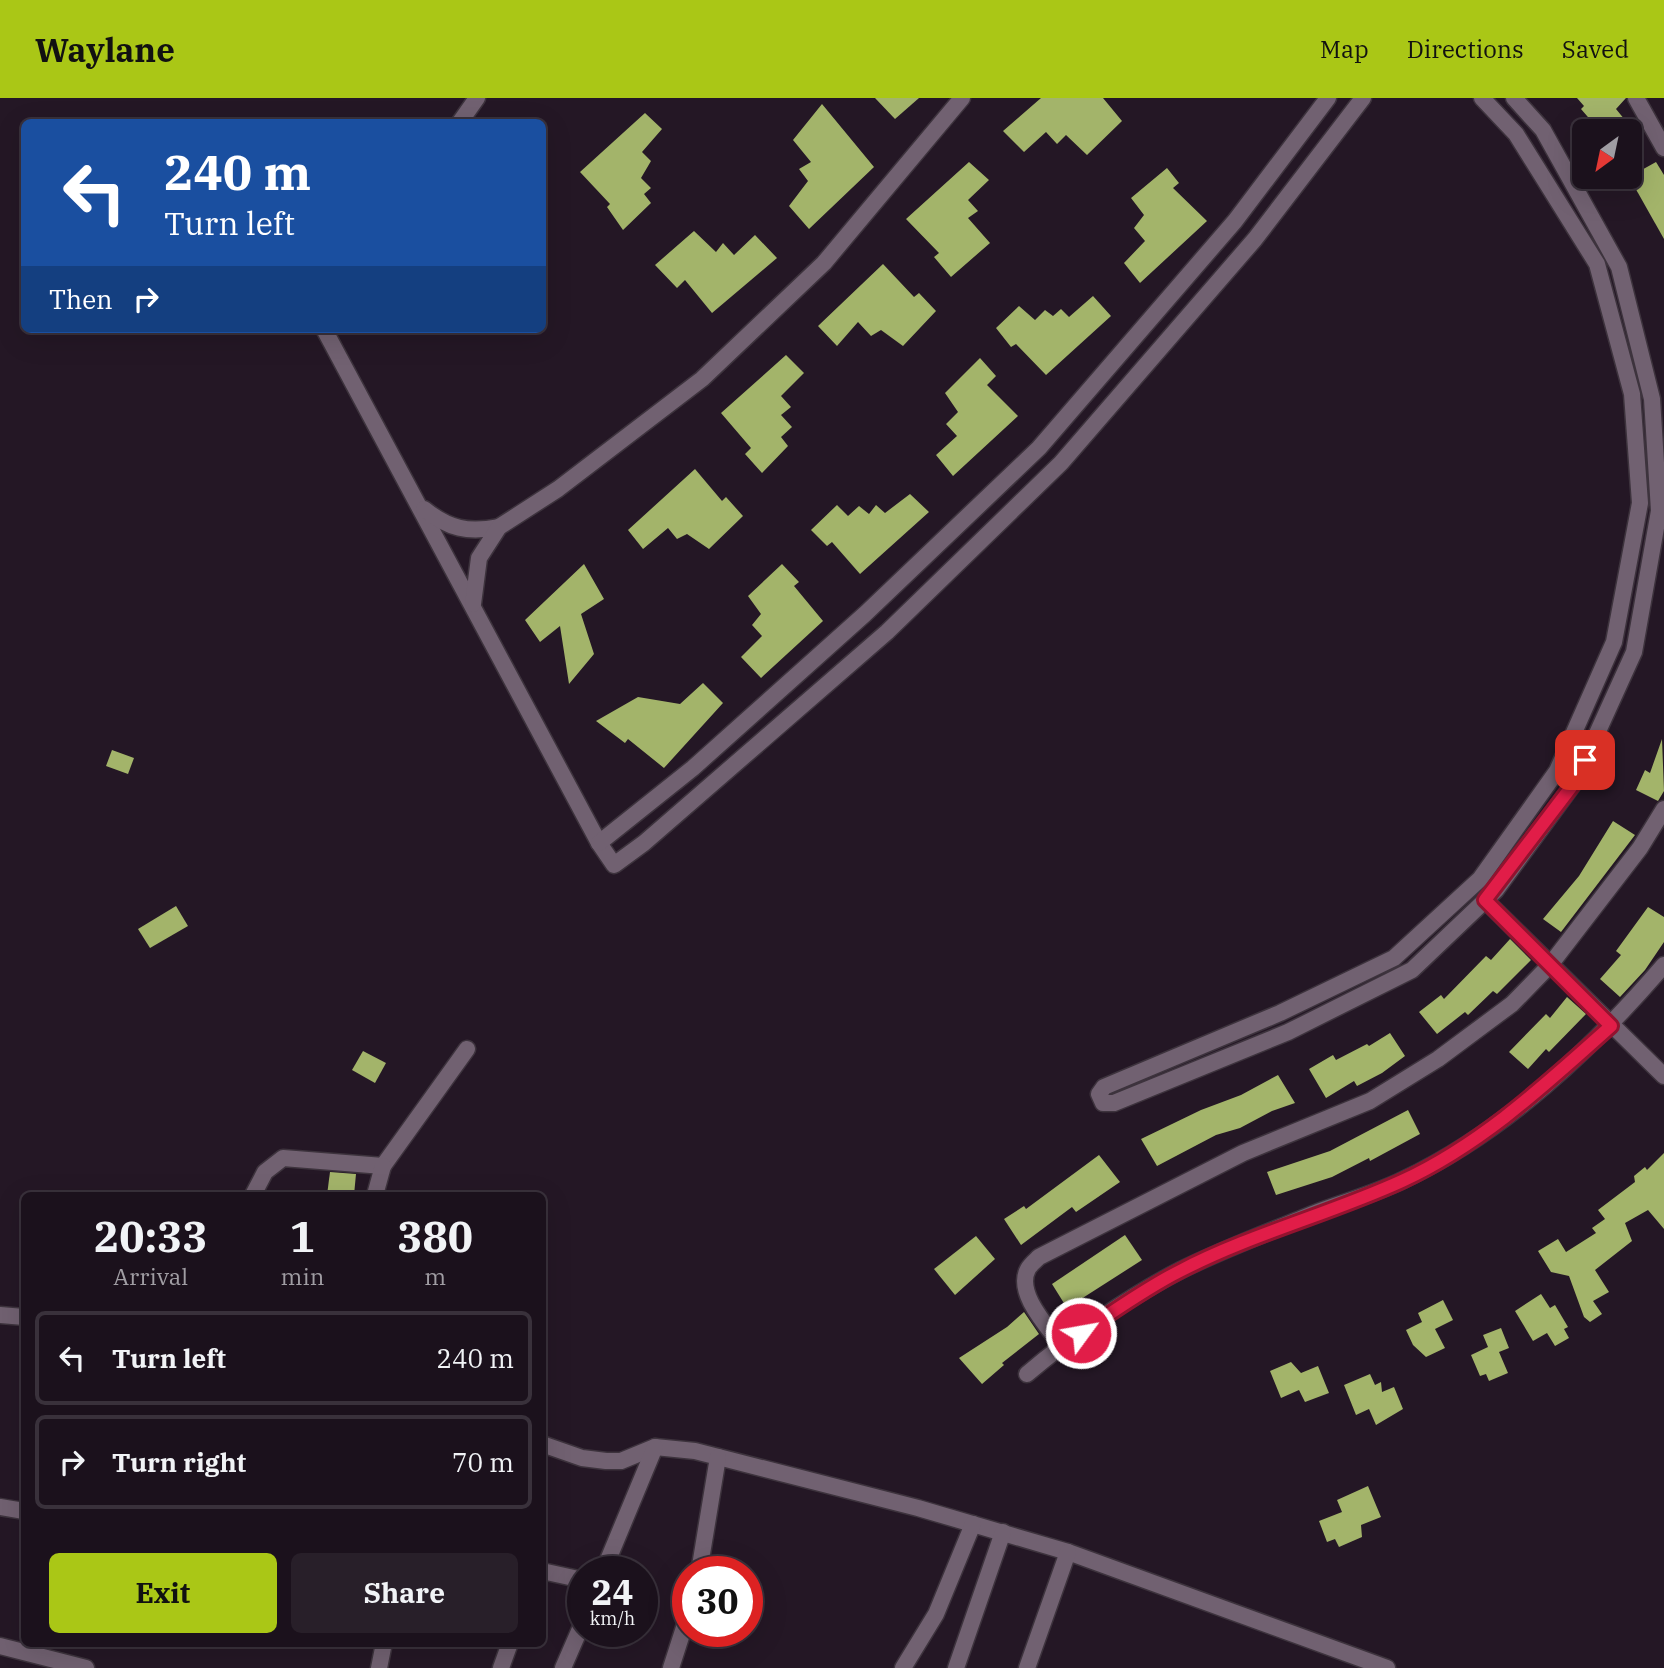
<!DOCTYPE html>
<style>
body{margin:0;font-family:"IBM Plex Serif",serif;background:#281f29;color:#f1f3f6;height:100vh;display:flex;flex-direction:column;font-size:26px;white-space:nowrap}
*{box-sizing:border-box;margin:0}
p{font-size:23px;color:#a09da3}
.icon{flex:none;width:38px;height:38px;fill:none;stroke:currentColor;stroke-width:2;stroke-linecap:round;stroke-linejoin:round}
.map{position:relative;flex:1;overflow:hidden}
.drawer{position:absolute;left:21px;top:1094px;width:525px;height:455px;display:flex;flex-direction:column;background:#1b111c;border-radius:10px;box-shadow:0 7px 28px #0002,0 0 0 2px #39313b}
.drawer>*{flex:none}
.banner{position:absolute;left:21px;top:21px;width:525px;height:214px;border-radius:10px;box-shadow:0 7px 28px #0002,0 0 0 2px #39313b;background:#1a4fa0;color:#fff;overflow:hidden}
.needle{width:46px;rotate:213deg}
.controls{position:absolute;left:1572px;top:21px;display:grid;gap:14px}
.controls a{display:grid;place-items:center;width:70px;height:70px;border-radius:10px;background:#1b111c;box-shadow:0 7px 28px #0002,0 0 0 2px #39313b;font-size:35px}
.speed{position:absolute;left:567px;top:1458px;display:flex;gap:14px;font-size:35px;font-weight:700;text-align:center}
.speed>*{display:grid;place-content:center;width:91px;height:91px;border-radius:50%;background:#1b111c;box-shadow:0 7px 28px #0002,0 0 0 2px #39313b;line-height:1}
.speed small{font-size:18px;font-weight:400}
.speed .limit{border:10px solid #d22;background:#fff;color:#111}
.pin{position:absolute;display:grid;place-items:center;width:60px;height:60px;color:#fff;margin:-30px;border-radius:14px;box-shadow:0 4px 10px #0006}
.me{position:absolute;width:77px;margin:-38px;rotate:58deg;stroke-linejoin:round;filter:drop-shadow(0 0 5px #0008)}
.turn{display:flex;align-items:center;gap:24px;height:147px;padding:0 28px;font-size:32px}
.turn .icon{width:91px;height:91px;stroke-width:2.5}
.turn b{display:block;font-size:49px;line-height:60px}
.then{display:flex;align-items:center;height:66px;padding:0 28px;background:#0003;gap:14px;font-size:26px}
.eta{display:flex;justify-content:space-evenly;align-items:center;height:119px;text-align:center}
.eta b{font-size:42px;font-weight:800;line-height:49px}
.primary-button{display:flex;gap:14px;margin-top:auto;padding:14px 28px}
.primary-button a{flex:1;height:80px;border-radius:10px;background:#aac716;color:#111;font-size:28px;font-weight:800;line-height:80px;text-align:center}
.primary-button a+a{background:#281f29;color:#f1f3f6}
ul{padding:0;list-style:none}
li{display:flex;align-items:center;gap:21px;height:94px;margin:0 14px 10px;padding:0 14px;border:4px solid #39313b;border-radius:10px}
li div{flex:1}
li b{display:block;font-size:26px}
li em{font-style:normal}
header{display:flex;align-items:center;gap:42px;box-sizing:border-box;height:98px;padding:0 35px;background:#aac716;color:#111}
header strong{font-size:33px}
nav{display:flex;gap:38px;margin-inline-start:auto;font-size:24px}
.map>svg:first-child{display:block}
.building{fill:#a3b46a}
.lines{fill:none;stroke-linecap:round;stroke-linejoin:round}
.minor-casing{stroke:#3d333d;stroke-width:19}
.minor{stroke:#716171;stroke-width:16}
.route-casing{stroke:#92132f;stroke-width:18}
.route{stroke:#e11d48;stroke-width:12}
</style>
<header>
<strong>Waylane</strong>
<nav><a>Map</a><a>Directions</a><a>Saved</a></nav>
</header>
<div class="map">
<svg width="1664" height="1570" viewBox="0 0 1664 1570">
<rect width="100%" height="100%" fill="#241725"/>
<g class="building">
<path d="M875 0H919L895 21Z"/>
<path d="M1041 0H1103L1122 23 1087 57 1066 37 1057 46 1046 34 1024 54 1003 33Z"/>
<path d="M1577 0H1626L1616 11 1634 33H1600L1581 11 1584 8Z"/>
<path d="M822 6 874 69 809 131 789 108 808 83 799 71 811 64 793 42Z"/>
<path d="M645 15 662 31 642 54 651 63 641 80 651 90 644 96 651 105 623 132 607 109 610 106 580 74Z"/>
<path d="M969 64 989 82 968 102 978 113 968 120 990 145 951 179 934 159 939 155 906 121Z"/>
<path d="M1656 64 1664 77V141L1629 79Z"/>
<path d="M1167 70 1179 85 1173 90 1207 123 1140 185 1124 165 1145 143 1134 130 1144 117 1131 100Z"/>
<path d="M694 133 716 154 723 145 734 157 755 137 777 160 712 215 685 182 677 190 655 167Z"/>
<path d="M883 166 914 199 919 195 936 213 903 248 881 232 871 238 858 224 837 248 818 228Z"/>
<path d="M1093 198 1111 218 1046 277 1016 246 1011 249 996 230 1019 208 1035 222 1045 212 1053 218 1061 211 1069 219Z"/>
<path d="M786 257 804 275 781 298 791 309 781 317 792 329 781 339 788 348 762 375 745 356 751 350 721 315Z"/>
<path d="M980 260 996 278 987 287 1018 318 953 378 936 357 957 338 946 326 958 314 945 295Z"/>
<path d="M695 371 722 403 726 399 743 418 709 451 687 436 677 441 668 430 643 451 628 432Z"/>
<path d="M910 396 929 414 860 476 832 444 827 448 811 432 837 407 848 418 859 408 869 416 876 407 885 415Z"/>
<path d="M584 466 604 501 581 516 594 556 569 586 560 528 540 544 525 522Z"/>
<path d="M782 466 799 484 794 488 823 523 761 580 741 559 762 538 752 527 761 516 748 498Z"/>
<path d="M703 585 723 605 664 670 628 641 625 645 596 623 638 599 680 606Z"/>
<path d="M1662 641 1664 693 1658 703 1636 692 1645 672 1650 675Z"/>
<path d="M112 652 134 660 128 676 106 668Z"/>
<path d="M1613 723 1635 737 1561 834 1543 821 1579 778Z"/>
<path d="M176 808 188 828 150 850 138 831Z"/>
<path d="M1648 809 1664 819V844L1645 872 1620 899 1600 881 1621 857 1616 853Z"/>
<path d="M1510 841 1531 862 1497 896 1493 893 1468 917 1465 914 1437 936 1419 914 1441 897 1444 901 1486 858 1491 862Z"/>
<path d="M1567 899 1586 916 1549 954 1546 951 1528 971 1509 954 1546 916 1550 920Z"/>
<path d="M1390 935 1405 958 1382 975 1357 988 1354 983 1326 1000 1309 971 1333 957 1336 962 1367 946 1369 948Z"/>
<path d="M363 953 386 965 375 985 352 972Z"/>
<path d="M1278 977 1295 1005 1272 1013 1240 1030 1216 1037 1157 1068 1141 1041 1201 1012 1241 997Z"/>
<path d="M1408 1012 1420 1036 1370 1063 1369 1060 1332 1079 1276 1097 1267 1074 1330 1053Z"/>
<path d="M1664 1055V1131L1648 1112 1625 1125 1632 1143 1595 1172 1609 1194 1593 1203 1602 1216 1590 1224 1584 1219 1569 1178 1551 1174 1538 1153 1558 1141 1566 1154 1596 1135 1592 1130 1605 1121 1598 1112 1635 1084 1634 1078 1645 1069 1647 1072Z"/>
<path d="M1099 1057 1120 1084 1076 1114 1072 1109 1021 1147 1004 1121 1024 1108 1026 1111Z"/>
<path d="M330 1074 356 1076 354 1097H327Z"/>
<path d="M1125 1137 1142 1162 1067 1210 1052 1186Z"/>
<path d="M976 1138 995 1161 955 1197 934 1171Z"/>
<path d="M1541 1196 1550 1210 1555 1207 1568 1229 1564 1231 1569 1240 1555 1248 1547 1235 1533 1243 1515 1213Z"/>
<path d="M1443 1202 1453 1222 1435 1231 1445 1250 1426 1259 1413 1247 1406 1232 1422 1224 1418 1215Z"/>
<path d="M1024 1214 1039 1236 1002 1265 1004 1267 982 1286 959 1260 1007 1229Z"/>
<path d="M1501 1230 1509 1250 1499 1254 1508 1275 1489 1283 1486 1276 1480 1278 1471 1257 1488 1249 1483 1237Z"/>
<path d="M1291 1264 1301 1275 1318 1268 1329 1295 1305 1304 1299 1292 1281 1300 1270 1273Z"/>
<path d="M1370 1276 1375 1287 1381 1284 1382 1294 1394 1289 1403 1311 1376 1327 1369 1311 1356 1317 1344 1287Z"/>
<path d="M1368 1388 1381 1419 1361 1427 1362 1439 1339 1449 1335 1441 1327 1444 1319 1423 1342 1414 1337 1402Z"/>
</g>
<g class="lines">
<g class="minor-casing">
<g id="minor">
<path d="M1482 0 1516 36 1597 166 1632 296 1640 405 1614 544 1557 673 1480 781 1394 860 1280 915 1104 989 1099 996 1103 1005H1114L1288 934 1412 872 1496 792 1575 684 1634 554 1659 413 1652 301 1619 169 1543 32 1514 0"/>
<path d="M1636 0 1664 50"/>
<path d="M460 24 477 0"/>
<path d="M324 231 599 745 614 767 644 745 887 534 1061 365 1255 141 1363 0"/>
<path d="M424 411C449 431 468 435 499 429"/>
<path d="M473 506 479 460 499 429 558 391 702 281 824 165 962 0"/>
<path d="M599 745 693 670 865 516 1039 350 1235 123 1328 0"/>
<path d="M1485 802 1664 978"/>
<path d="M253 1097 265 1074 283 1060 383 1068 467 951"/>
<path d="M375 1097 383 1068"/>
<path d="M0 1217 24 1219"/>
<path d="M1061 1247C1048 1229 1015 1195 1028 1171 1030 1167 1036 1162 1039 1159L1243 1055 1370 1003 1438 961 1512 906 1550 867 1640 750 1664 711"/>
<path d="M1027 1276C1069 1240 1132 1197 1181 1172 1222 1152 1266 1135 1308 1118 1339 1105 1373 1097 1403 1082 1506 1033 1590 953 1664 867"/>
<path d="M542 1346 582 1360 606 1363H621L655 1349 695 1353 918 1410 1068 1454 1387 1570"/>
<path d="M0 1409 24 1413"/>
<path d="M542 1473 583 1482"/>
<path d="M603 1474 655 1349"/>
<path d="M699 1474 718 1359"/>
<path d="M0 1548 86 1570"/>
<path d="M379 1570 384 1545"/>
<path d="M501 1570 510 1545"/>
<path d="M563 1570 583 1524"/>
<path d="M671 1570 688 1517"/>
<path d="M903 1570 936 1516 973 1426"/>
<path d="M956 1570 1003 1434"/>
<path d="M1027 1570 1068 1454"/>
</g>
</g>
<use href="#minor" class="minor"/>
</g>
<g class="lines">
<g class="route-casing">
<path id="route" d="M1081 1235C1113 1214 1146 1190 1180 1173 1251 1136 1330 1116 1402 1083 1482 1046 1546 986 1611 928L1485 802 1575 684 1585 662"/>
</g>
<use href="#route" class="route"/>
</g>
</svg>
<div class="controls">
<a><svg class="needle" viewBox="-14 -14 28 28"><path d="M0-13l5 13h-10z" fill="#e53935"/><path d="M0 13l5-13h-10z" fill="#a09da3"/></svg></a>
</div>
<div class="speed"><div>24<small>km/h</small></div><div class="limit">30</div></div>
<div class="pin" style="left:1585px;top:662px;background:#d93025"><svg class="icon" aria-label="arrive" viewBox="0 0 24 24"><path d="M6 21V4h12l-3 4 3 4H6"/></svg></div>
<svg class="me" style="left:1081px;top:1235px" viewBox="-20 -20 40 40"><circle r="17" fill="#e11d48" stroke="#fff" stroke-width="3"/><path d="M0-11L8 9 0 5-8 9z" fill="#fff"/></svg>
<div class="banner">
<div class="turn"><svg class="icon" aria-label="left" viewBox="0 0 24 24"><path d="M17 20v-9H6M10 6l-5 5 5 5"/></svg><div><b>240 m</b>Turn left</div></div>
<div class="then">Then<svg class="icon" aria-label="right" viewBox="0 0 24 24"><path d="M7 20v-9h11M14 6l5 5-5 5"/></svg></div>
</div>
<section class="drawer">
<div class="eta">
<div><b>20:33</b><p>Arrival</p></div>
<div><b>1</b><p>min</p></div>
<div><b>380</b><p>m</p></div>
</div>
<ul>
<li><svg class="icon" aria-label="left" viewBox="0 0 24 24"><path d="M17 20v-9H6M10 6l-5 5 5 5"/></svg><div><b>Turn left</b></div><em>240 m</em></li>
<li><svg class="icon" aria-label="right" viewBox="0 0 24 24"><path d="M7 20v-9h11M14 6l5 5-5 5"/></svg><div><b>Turn right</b></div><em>70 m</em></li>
</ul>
<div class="primary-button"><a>Exit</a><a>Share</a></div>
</section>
</div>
